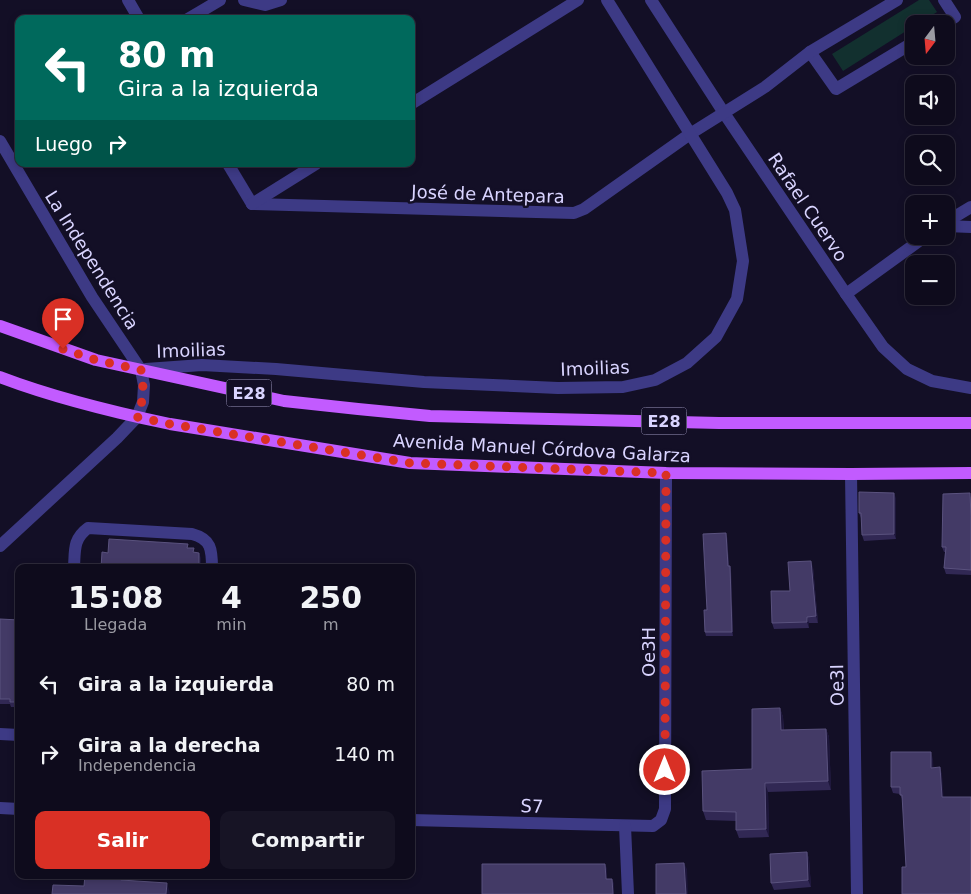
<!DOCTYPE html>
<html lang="es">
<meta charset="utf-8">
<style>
body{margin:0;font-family:"DejaVu Sans",sans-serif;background:#171425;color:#f1f3f6;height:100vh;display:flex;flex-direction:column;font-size:19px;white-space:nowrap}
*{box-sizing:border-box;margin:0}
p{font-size:16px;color:#9b9ba3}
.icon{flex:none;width:28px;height:28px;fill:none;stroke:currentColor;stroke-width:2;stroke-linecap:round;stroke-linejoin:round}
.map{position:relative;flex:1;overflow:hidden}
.sheet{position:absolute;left:15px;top:564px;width:400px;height:315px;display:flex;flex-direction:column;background:#0e0b1c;border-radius:10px;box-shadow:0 2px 8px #0003,0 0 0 1px #2e2b3b}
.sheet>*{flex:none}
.top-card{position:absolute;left:15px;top:15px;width:400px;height:152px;border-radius:10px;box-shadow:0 2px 8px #0003,0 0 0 1px #2e2b3b;background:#00695c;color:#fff;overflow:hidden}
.needle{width:32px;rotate:196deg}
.tools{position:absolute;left:905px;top:15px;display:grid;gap:10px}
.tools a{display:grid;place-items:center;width:50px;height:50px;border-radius:10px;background:#0e0b1c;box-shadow:0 2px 8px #0003,0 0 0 1px #2e2b3b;font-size:25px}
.pin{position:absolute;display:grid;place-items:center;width:42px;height:42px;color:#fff;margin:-51px -21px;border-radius:50% 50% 50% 0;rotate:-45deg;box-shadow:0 0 5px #0007}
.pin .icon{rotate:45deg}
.me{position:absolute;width:55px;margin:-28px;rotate:0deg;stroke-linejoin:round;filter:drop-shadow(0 0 4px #0008)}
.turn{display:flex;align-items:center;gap:18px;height:105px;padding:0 20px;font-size:22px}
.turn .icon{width:65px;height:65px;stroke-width:2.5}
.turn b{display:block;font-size:35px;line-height:42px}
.then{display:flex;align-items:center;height:48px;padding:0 20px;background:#0003;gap:10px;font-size:19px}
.eta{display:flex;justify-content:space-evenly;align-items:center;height:85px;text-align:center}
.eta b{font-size:30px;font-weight:700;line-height:35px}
.primary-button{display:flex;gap:10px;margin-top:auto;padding:10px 20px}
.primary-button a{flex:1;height:58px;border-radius:10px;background:#d93025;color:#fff;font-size:20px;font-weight:700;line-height:58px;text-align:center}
.primary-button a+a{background:#171425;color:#f1f3f6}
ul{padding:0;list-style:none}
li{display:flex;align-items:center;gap:15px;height:70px;padding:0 20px}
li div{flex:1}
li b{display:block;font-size:19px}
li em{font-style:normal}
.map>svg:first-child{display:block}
.green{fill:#12302f}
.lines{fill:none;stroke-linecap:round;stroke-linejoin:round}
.minor{stroke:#3d3a85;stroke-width:12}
.primary{stroke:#c25bff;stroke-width:12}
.wall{fill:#312854}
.shaded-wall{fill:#1d163a}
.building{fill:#433a66;stroke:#5a527e}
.route{stroke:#d93025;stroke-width:9;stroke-dasharray:0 16.2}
.labels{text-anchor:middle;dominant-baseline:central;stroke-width:5;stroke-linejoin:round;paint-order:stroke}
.shield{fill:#130f26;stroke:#9e99be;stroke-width:1}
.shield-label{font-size:16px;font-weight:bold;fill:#d9d4ff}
.street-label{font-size:18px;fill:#d9d4ff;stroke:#130f26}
</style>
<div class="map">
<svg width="971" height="894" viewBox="0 0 971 894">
<rect width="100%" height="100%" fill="#130f26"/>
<path class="green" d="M919 0H929L937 12 918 24H914V26L843 71 832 54Z"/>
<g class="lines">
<g class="minor">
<path d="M128 0 139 19"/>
<path d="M244 0 265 5 281 0"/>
<path d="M651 0 724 113 846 294 883 347 907 369 932 381 971 388"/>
<path d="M188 19 220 0"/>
<path d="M944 24 955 17 944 0"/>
<path d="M810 52 836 89 914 42"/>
<path d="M411 104 578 0"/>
<path d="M0 141 92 297 141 370 144 385 143 402 137 417 117 438 0 546"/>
<path d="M228 164 252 204"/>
<path d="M252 204 574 213 584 209 690 134 765 87 810 52 897 0"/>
<path d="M252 204 316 164"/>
<path d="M946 222 971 207"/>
<path d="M946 226 971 227"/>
<path d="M846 294 926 236"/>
<path d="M146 369 202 365 276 369 424 382 558 388 623 387 655 380 687 363 716 337 737 299 743 261 735 210 727 193 607 0"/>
<path d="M851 474 857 894"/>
<path d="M74 568C75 550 73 539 88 528L192 534C211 539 212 549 212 568"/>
<path d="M0 734 19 735"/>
<path d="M0 808 19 809"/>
<path d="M411 820 653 826 661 820 665 809 666 473"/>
<path d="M625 826 628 894"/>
</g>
<g class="primary">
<path d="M0 326 96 360 284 401 358 409 430 416 719 423H971"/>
<path d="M0 377C55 398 113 412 170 424L410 463 666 473 851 474 971 473"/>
</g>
</g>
<g class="wall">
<path d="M971 496V575L946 574 944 568 945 552H944L942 547Z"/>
<path d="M896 498V539L864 541 862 535 861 518 859 513Z"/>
<path d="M727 536 729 566H730L731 570 733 636H706L705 632 707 610Z"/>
<path d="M813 567 818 623H809V628L774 629 772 623 790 591Z"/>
<path d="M0 619 19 620V707H11L10 704H0Z"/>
<path d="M780 708 783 717 784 730 826 729 829 737 831 790 768 792 769 837 739 838 736 830V821L706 820 703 811 752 769Z"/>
<path d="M933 759V768L942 774 906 867 903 801 900 794 893 793 891 787Z"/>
<path d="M807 852 809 859 811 887 774 890 771 883Z"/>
</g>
<g class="shaded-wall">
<path d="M894 493 896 498V539L894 534Z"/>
<path d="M726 533 727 536 729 570 728 566Z"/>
<path d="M199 553 201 558V568H199Z"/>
<path d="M811 561 813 567 818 623 816 616Z"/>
<path d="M730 566 731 570 733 636 732 632Z"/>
<path d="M807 617 809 623V628L807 622Z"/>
<path d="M780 708 783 717 784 738 781 730Z"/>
<path d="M826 729 829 737 831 790 828 781Z"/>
<path d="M931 752 933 759 934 774 931 768Z"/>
<path d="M940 767 942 774 944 803 942 797Z"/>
<path d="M765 783 768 792 769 837 766 829Z"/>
<path d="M807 852 809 859 811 887 808 880Z"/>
<path d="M684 863 687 869 688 894H686Z"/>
<path d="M605 864 607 868V883L606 879Z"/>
<path d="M121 875H123L125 881 121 880Z"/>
<path d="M612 879 614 883V894H613Z"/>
<path d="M167 883 170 893V894H166Z"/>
</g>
<g class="building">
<path d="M859 492 894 493V534L862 535 861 513H859Z"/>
<path d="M970 493 971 517V570L944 568 946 547H942L943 494Z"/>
<path d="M726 533 728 566H730L732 632H705L704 610H707L703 534Z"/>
<path d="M109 539 188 544 187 548H194L193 552 199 553V568H101L102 552 108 553Z"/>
<path d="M811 561 816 616 807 617V622L772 623 771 591H790L788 562Z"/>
<path d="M0 619 19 620V702H10V699H0Z"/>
<path d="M780 708 781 730 826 729 828 781 765 783 766 829 736 830V812L703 811 702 771 752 769V709Z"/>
<path d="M891 752H931V768L940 767 942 797H971V894H902V867H906L902 795H900V787H891Z"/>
<path d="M807 852 808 880 771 883 770 854Z"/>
<path d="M684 863 686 894H656V864Z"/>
<path d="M482 864H605L606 879H612L613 894H482Z"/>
<path d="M85 875H121V880L167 883 166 894H52L53 885 84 886Z"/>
</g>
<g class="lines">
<path class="route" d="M63 349 96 360 141 370C144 387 144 400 137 417L170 424 410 463 666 473 665 770"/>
</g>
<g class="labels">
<g class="shield">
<rect x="226.5" y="379.5" width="45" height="27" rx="4"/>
<rect x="641.5" y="407.5" width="45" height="27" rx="4"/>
</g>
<g class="shield-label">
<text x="249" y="393">E28</text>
<text x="664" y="421">E28</text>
</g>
<g class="street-label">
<text transform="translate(488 194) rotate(2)">José de Antepara</text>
<text transform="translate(808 207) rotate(56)">Rafael Cuervo</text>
<text transform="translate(92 260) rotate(58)">La Independencia</text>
<text transform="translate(191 350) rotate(-2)">Imoilias</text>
<text transform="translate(595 368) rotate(-2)">Imoilias</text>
<text transform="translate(542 448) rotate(3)">Avenida Manuel Córdova Galarza</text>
<text transform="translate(648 652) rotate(-90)">Oe3H</text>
<text transform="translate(837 685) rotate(-91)">Oe3I</text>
<text transform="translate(532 806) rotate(2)">S7</text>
</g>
</g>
</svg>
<div class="tools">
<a><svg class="needle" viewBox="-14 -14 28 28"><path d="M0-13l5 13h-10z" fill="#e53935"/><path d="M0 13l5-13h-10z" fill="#9b9ba3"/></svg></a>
<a><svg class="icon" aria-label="sound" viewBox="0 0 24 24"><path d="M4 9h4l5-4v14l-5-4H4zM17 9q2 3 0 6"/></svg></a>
<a><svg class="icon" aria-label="search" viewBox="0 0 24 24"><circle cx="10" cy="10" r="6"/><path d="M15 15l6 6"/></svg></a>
<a>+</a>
<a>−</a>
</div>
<div class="pin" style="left:63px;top:349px;background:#d93025"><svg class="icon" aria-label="arrive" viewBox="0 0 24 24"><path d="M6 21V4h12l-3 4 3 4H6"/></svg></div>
<svg class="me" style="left:665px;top:770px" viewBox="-20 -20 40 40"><circle r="17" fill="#d93025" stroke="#fff" stroke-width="3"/><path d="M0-11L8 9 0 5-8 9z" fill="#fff"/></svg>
<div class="top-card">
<div class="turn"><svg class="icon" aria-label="left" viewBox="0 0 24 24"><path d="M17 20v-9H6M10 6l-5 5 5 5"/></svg><div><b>80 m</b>Gira a la izquierda</div></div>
<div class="then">Luego<svg class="icon" aria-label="right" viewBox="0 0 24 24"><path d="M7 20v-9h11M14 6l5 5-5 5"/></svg></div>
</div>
<section class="sheet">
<div class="eta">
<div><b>15:08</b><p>Llegada</p></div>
<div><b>4</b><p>min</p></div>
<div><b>250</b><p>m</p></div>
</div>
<ul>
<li><svg class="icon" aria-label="left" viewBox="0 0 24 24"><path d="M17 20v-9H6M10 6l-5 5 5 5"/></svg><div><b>Gira a la izquierda</b></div><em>80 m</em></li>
<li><svg class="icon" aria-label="right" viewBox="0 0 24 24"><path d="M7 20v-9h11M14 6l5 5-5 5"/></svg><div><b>Gira a la derecha</b><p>Independencia</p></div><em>140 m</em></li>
</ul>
<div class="primary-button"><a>Salir</a><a>Compartir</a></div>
</section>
</div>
